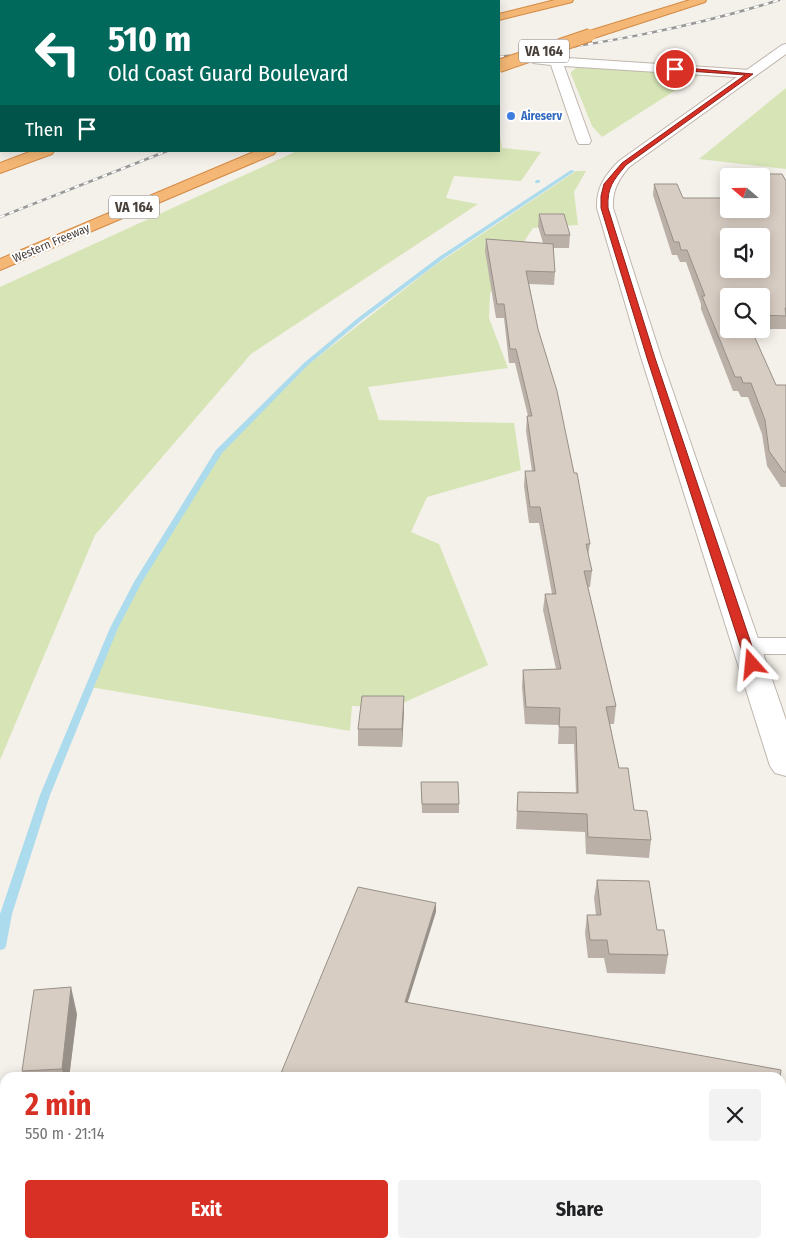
<!DOCTYPE html>
<meta charset="utf-8">
<style>
body{margin:0;font-family:"Fira Sans Condensed",sans-serif;background:#f2f2f2;color:#202124;height:100vh;display:flex;flex-direction:column;font-size:19px;white-space:nowrap}
*{box-sizing:border-box;margin:0}
p{font-size:16px;color:#757577}
.icon{flex:none;width:28px;height:28px;fill:none;stroke:currentColor;stroke-width:2;stroke-linecap:round;stroke-linejoin:round}
.map{position:relative;flex:1;overflow:hidden}
.panel{position:absolute;left:0px;top:1072px;width:786px;height:176px;display:flex;flex-direction:column;background:#fff;border-radius:15px 15px 0 0;box-shadow:0 2px 12px #0003}
.panel>*{flex:none}
.guide{position:absolute;left:0px;top:0px;width:500px;height:152px;box-shadow:0 2px 12px #0003;background:#00695c;color:#fff;overflow:hidden}
.needle{width:32px;rotate:290deg}
.buttons{position:absolute;left:720px;top:168px;display:grid;gap:10px}
.buttons a{display:grid;place-items:center;width:50px;height:50px;border-radius:5px;background:#fff;box-shadow:0 2px 12px #0003;font-size:25px}
.pin{position:absolute;display:grid;place-items:center;width:42px;height:42px;color:#fff;margin:-21px;border:2px solid #fff;border-radius:50%;box-shadow:0 1px 5px #0007}
.me{position:absolute;width:55px;margin:-28px;rotate:342deg;stroke-linejoin:round;filter:drop-shadow(0 0 4px #0008)}
.turn{display:flex;align-items:center;gap:18px;height:105px;padding:0 25px;font-size:22px}
.turn .icon{width:65px;height:65px;stroke-width:2.5}
.turn b{display:block;font-size:35px;line-height:42px}
.then{display:flex;align-items:center;height:48px;padding:0 25px;background:#0003;gap:10px;font-size:19px}
.round{display:grid;place-items:center;flex:none;width:52px;height:52px;border-radius:5px;background:#f2f2f2}
.overview{display:flex;align-items:center;justify-content:space-between;height:85px;padding:0 25px}
h1{font-size:30px;font-weight:700;line-height:38px;color:#d93025}
.button{display:flex;gap:10px;margin-top:auto;padding:10px 25px}
.button a{flex:1;height:58px;border-radius:5px;background:#d93025;color:#fff;font-size:20px;font-weight:700;line-height:58px;text-align:center}
.button a+a{background:#f2f2f2;color:#202124}
.map>svg:first-child{display:block}
.green{fill:#d7e5b6}
.lines{fill:none;stroke-linecap:round;stroke-linejoin:round}
.stream{fill:#abdbec;fill-rule:evenodd}
.minor-casing{stroke:#bfb6ad;stroke-width:2}
.tertiary-casing{stroke:#bfb6ad;stroke-width:2}
.motorway-casing{stroke:#d38a45;stroke-width:2}
.minor{fill:#fff;fill-rule:evenodd}
.tertiary{fill:#fff;fill-rule:evenodd}
.motorway{fill:#f4b775;fill-rule:evenodd}
.rail-casing{stroke:#989898;stroke-width:2.5}
.rail{stroke:#fff;stroke-width:2;stroke-dasharray:5;stroke-linecap:butt}
.motorway-bridge-casing{stroke:#d38a45;stroke-width:14;stroke-linecap:butt}
.motorway-bridge{stroke:#f4b775;stroke-width:12}
.wall{fill:#bab0a8;fill-rule:evenodd}
.shaded-wall{fill:#979088}
.building{fill:#d8cdc3;stroke:#979088;fill-rule:evenodd}
.route{fill:#d93025;stroke:#8d1f18}
.shop-dot{fill:#3f7fe0;stroke:#fff;stroke-width:2}
.labels{text-anchor:middle;dominant-baseline:central;stroke-width:4;stroke-linejoin:round;paint-order:stroke}
.far-shop-label{font-size:12px;font-weight:bold;fill:#366cbe;stroke:#fff;text-anchor:start}
.far-street-label{font-size:12px;fill:#483f39;stroke:#fff}
.shield{fill:#fff;stroke:#7f7974;stroke-width:1}
.shield-label{font-size:14px;font-weight:bold;fill:#483f39}
</style>
<div class="map">
<svg width="786" height="1248" viewBox="0 0 786 1248">
<rect width="100%" height="100%" fill="#f4f0ea"/>
<g class="green">
<path d="M591 66 701 74 602 137 592 126 571 74V72L576 68Z"/>
<path d="M786 88V169L699 159Z"/>
<path d="M499 130 502 148 541 152 521 181 454 176 446 198 478 204 251 354 95 535 0 760V287L297 151H499Z"/>
<path d="M576 171H586L574 192 578 225 533 228 490 293 489 318 508 368 368 387 379 420 514 423 521 470 427 497 411 532 439 544 488 665 394 707 352 706 350 731 90 687 139 581 216 457 305 367 434 266Z"/>
</g>
<g class="lines">
<g class="stream">
<path d="M571 170 575 171 443 259 362 320 308 365 222 453 142 582 118 628 50 795 12 914 6 946 4 949 0 950V914L40 795 110 628 134 582 216 450 304 363 358 318 439 257Z"/>
<path d="M536 180H540V181L539 183H535Z"/>
</g>
<g class="minor-casing">
<g id="minor">
<rect x="371" y="0" width="16" height="1"/>
<rect x="0" y="34" width="1" height="8"/>
<path d="M537 56 750 70 756 74 750 78 564 66 591 141 589 144H579L577 141 551 65 533 63 531 60 533 57Z"/>
<path d="M747 638H786V654H747L737 652 733 646 737 640Z"/>
</g>
</g>
<g class="tertiary-casing">
<path id="tertiary" d="M786 44V54L629 167C618 180 612 191 613 208L661 357 786 720V776L775 773 770 766 641 357 597 208C596 188 605 175 619 161L782 45Z"/>
</g>
<g class="motorway-casing">
<g id="motorway">
<path d="M555 0H573L572 2 499 20V14Z"/>
<path d="M690 0H706L705 2 594 38H586L584 35 586 32Z"/>
<path d="M32 151H54L52 154 0 173V163Z"/>
<path d="M256 151H276L274 154 0 270V259Z"/>
</g>
</g>
<use href="#minor" class="minor"/>
<use href="#tertiary" class="tertiary"/>
<use href="#motorway" class="motorway"/>
<g class="rail-casing">
<g id="rail">
<path d="M297 0 299 1"/>
<path d="M308 0 311 1"/>
<path d="M499 57C594 45 687 29 779 0"/>
<path d="M0 217 167 151"/>
</g>
</g>
<use href="#rail" class="rail"/>
<g class="motorway-bridge-casing">
<path id="motorway-bridge" d="M499 66 590 35"/>
</g>
<use href="#motorway-bridge" class="motorway-bridge"/>
</g>
<g class="wall">
<path d="M722 174 786 181V329H761V296H729L776 385H786V487H781L767 466 762 434 748 397H741L738 391H733L701 309V304L686 262H680L677 255H672L653 195 654 184 683 198H726L720 186ZM729 176 761 209H729Z"/>
<path d="M539 214 570 235 569 248H553L555 272 554 285 529 284 538 329 574 473 590 544 588 555 592 571 590 587H588L616 706 614 724H610L619 768 634 810 651 840 649 858 586 854 585 832 516 829 518 792 576 793 574 744H558L559 725 525 724 522 687 523 670 556 669 543 610 545 594H552L539 523H529L524 486 525 471H532L526 431 527 416H528L515 363H509L504 318H496L485 251 486 239 543 243 538 226Z"/>
<path d="M404 696 402 747 358 746V729Z"/>
<path d="M421 782 459 804V813H422Z"/>
<path d="M597 880 657 930 668 955 665 974 607 973 604 958H588L585 933 587 915H596L594 898Z"/>
<path d="M77 1014 69 1078H24L22 1071Z"/>
</g>
<g class="shaded-wall">
<path d="M404 696V713L402 747V729Z"/>
<path d="M436 903V912L405 1011V1002Z"/>
<path d="M71 987 77 1014 69 1078H64L62 1069Z"/>
</g>
<g class="building">
<path d="M722 174H782L786 181V308H785L786 316 761 315V296H729V329H751L776 385H786V472H784L769 451 765 420 751 383H743L741 377H735L702 296H705L687 250H681L679 242H674L654 184H677L683 198H729V209H761V176H729V188ZM729 236H761V269H729Z"/>
<path d="M539 214H564L570 235H545Z"/>
<path d="M486 239 553 244 555 272 526 271 538 329 557 391 574 473H577L590 544H586L592 571H584L616 706 606 707 619 768H628L634 810 647 811 651 840 588 837 587 814 517 811 518 792 578 793 576 727H559L560 708 526 707 523 670 561 669 545 594H556L540 507H530L525 471H535L527 416H532L516 349H510L504 304H497Z"/>
<path d="M362 696H404L402 729H358Z"/>
<path d="M421 782H458L459 804H422Z"/>
<path d="M597 880 649 881 657 930H664L668 955 609 954 607 940H590L587 915H601Z"/>
<path d="M358 887 436 903 405 1002 781 1070 780 1078H279Z"/>
<path d="M71 987 62 1069 22 1071 34 990Z"/>
<path d="M210 1244H549L548 1248H357L346 1246 345 1248H208Z"/>
</g>
<path class="route" d="M675 67 753 74 626 165C613 181 607 187 608 208L655 358 758 664 752 667 746 664 647 358 601 208V196L604 184 622 163 745 75 674 70Z"/>
<circle class="shop-dot" cx="511" cy="116" r="5"/>
<g class="labels">
<g class="far-shop-label">
<text x="521" y="116">Aireserv</text>
</g>
<g class="far-street-label">
<text transform="translate(51 243) rotate(-23)">Western Freeway</text>
</g>
<g class="shield">
<rect x="519" y="39.5" width="50" height="23" rx="4"/>
<rect x="109" y="195.5" width="50" height="23" rx="4"/>
</g>
<g class="shield-label">
<text x="544" y="51">VA 164</text>
<text x="134" y="207">VA 164</text>
</g>
</g>
</svg>
<div class="buttons">
<a><svg class="needle" viewBox="-14 -14 28 28"><path d="M0-13l5 13h-10z" fill="#e53935"/><path d="M0 13l5-13h-10z" fill="#757577"/></svg></a>
<a><svg class="icon" aria-label="sound" viewBox="0 0 24 24"><path d="M4 9h4l5-4v14l-5-4H4zM17 9q2 3 0 6"/></svg></a>
<a><svg class="icon" aria-label="search" viewBox="0 0 24 24"><circle cx="10" cy="10" r="6"/><path d="M15 15l6 6"/></svg></a>
</div>
<div class="pin" style="left:675px;top:69px;background:#d93025"><svg class="icon" aria-label="arrive" viewBox="0 0 24 24"><path d="M6 21V4h12l-3 4 3 4H6"/></svg></div>
<svg class="me" style="left:752px;top:664px" viewBox="-20 -20 40 40"><path d="M0-17L14 15 0 8-14 15z" fill="#d93025" stroke="#fff" stroke-width="4"/></svg>
<div class="guide">
<div class="turn"><svg class="icon" aria-label="left" viewBox="0 0 24 24"><path d="M17 20v-9H6M10 6l-5 5 5 5"/></svg><div><b>510 m</b>Old Coast Guard Boulevard</div></div>
<div class="then">Then<svg class="icon" aria-label="arrive" viewBox="0 0 24 24"><path d="M6 21V4h12l-3 4 3 4H6"/></svg></div>
</div>
<section class="panel">
<div class="overview"><div><h1>2 min</h1><p>550 m · 21:14</p></div><a class="round"><svg class="icon" aria-label="close" viewBox="0 0 24 24"><path d="M6 6l12 12M18 6L6 18"/></svg></a></div>
<div class="button"><a>Exit</a><a>Share</a></div>
</section>
</div>
